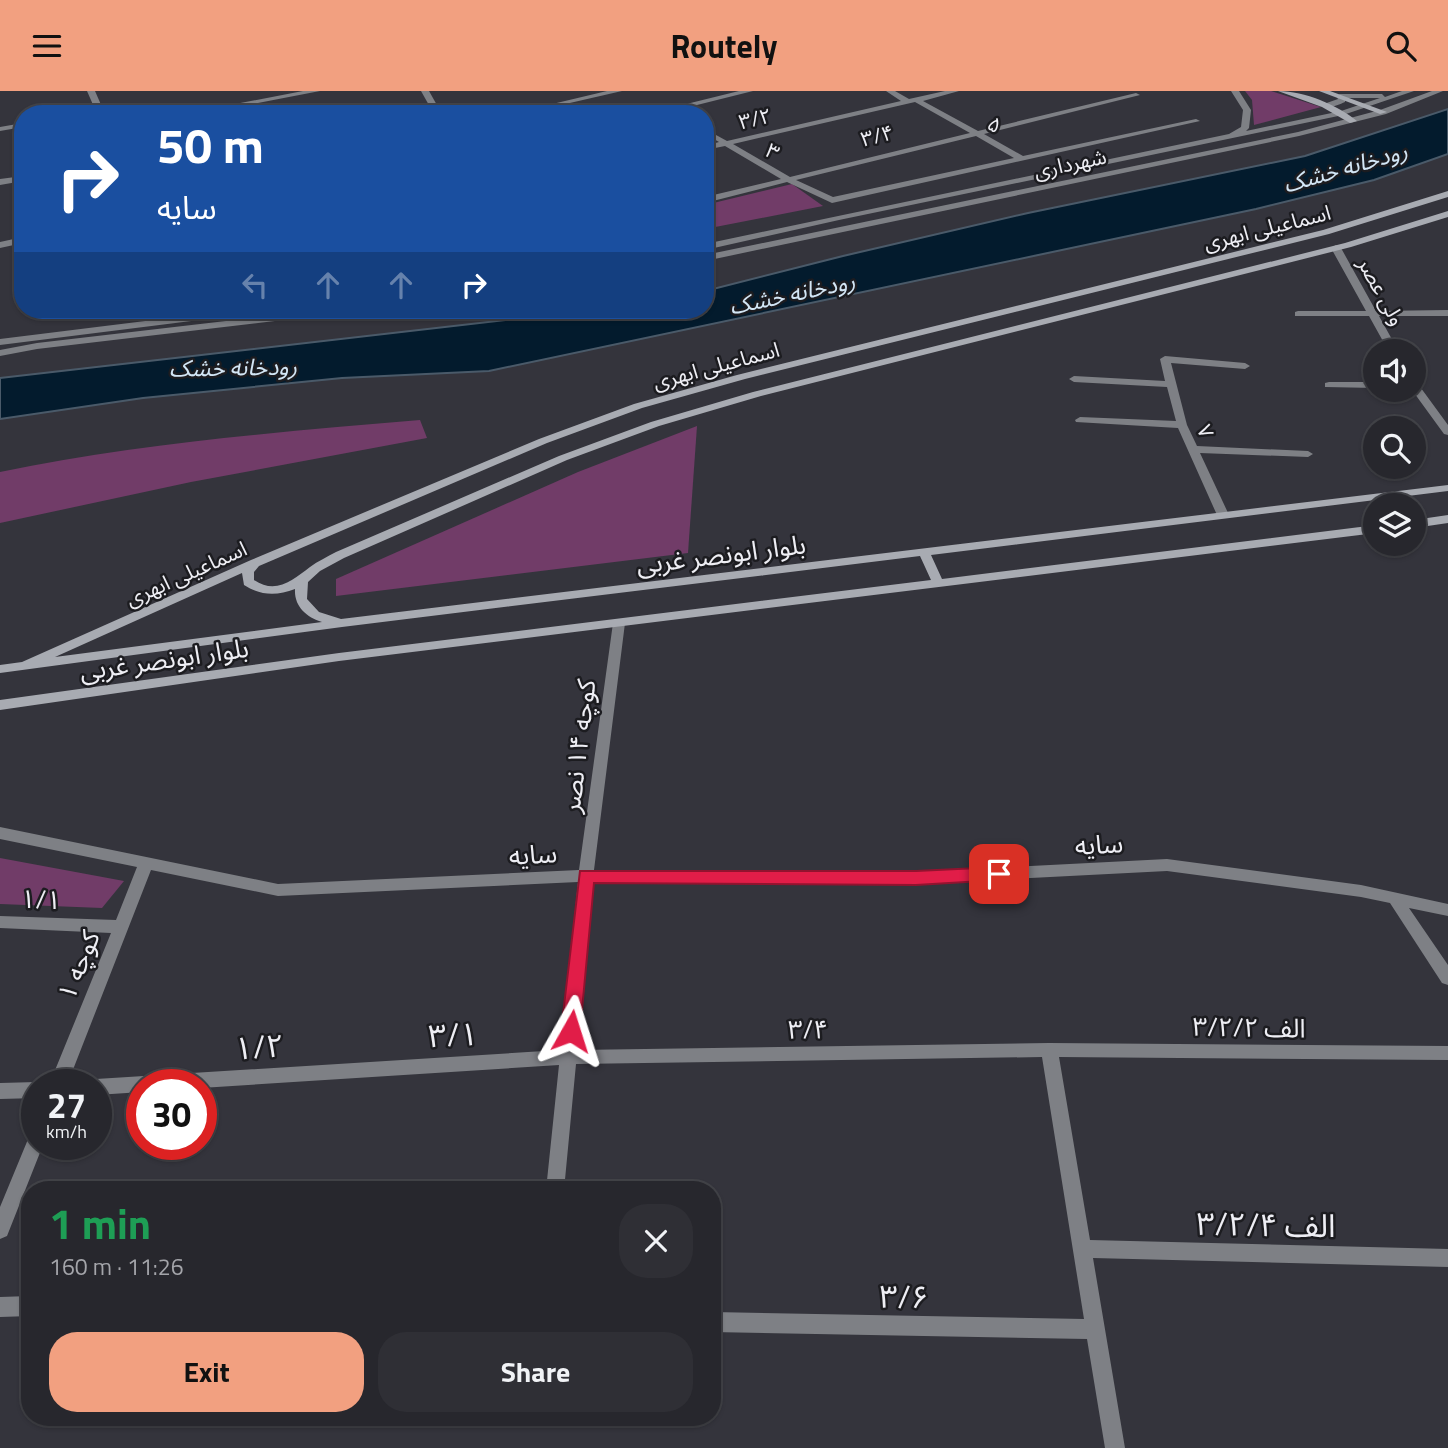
<!DOCTYPE html>
<meta charset="utf-8">
<style>
body{margin:0;font-family:"Titillium Web","Noto Sans Arabic",sans-serif;background:#2f2f35;color:#f1f3f6;height:100vh;display:flex;flex-direction:column;font-size:26px;white-space:nowrap}
*{box-sizing:border-box;margin:0}
p{font-size:23px;color:#a4a5aa}
.icon{flex:none;width:38px;height:38px;fill:none;stroke:currentColor;stroke-width:2;stroke-linecap:round;stroke-linejoin:round}
.map{position:relative;flex:1;overflow:hidden}
.panel{position:absolute;left:21px;top:1090px;width:700px;height:245px;display:flex;flex-direction:column;background:#27272d;border-radius:28px;box-shadow:0 2px 5px #0004,0 0 0 2px #434449}
.panel>*{flex:none}
.guide{position:absolute;left:14px;top:14px;width:700px;height:214px;border-radius:28px;box-shadow:0 2px 5px #0004,0 0 0 2px #434449;background:#1a4fa0;color:#fff;overflow:hidden}
.fabs{position:absolute;left:1363px;top:248px;display:grid;gap:14px}
.fabs a{display:grid;place-items:center;width:63px;height:63px;border-radius:50%;background:#27272d;box-shadow:0 2px 5px #0004,0 0 0 2px #434449;font-size:35px}
.speed{position:absolute;left:21px;top:978px;display:flex;gap:14px;font-size:35px;font-weight:700;text-align:center}
.speed>*{display:grid;place-content:center;width:91px;height:91px;border-radius:50%;background:#27272d;box-shadow:0 2px 5px #0004,0 0 0 2px #434449;line-height:1}
.speed small{font-size:18px;font-weight:400}
.speed .limit{border:10px solid #d22;background:#fff;color:#111}
.pin{position:absolute;display:grid;place-items:center;width:60px;height:60px;color:#fff;margin:-30px;border-radius:14px;box-shadow:0 4px 10px #0006}
.me{position:absolute;width:77px;margin:-38px;rotate:6deg;stroke-linejoin:round;filter:drop-shadow(0 0 5px #0008)}
.turn{display:flex;align-items:center;gap:24px;height:147px;padding:0 28px;font-size:32px}
.turn .icon{width:91px;height:91px;stroke-width:2.5}
.turn b{display:block;font-size:49px;line-height:60px}
.lanes{display:flex;align-items:center;height:66px;padding:0 28px;background:#0003;justify-content:center;gap:35px;direction:ltr}
.lanes .off{opacity:.35}
.round{display:grid;place-items:center;flex:none;width:74px;height:74px;border-radius:28px;background:#2f2f35}
.head{display:flex;align-items:center;justify-content:space-between;height:119px;padding:0 28px}
h1{font-size:42px;font-weight:700;line-height:52px;color:#1e9e55}
.button{display:flex;gap:14px;margin-top:auto;padding:14px 28px}
.button a{flex:1;height:80px;border-radius:28px;background:#f2a080;color:#111;font-size:28px;font-weight:700;line-height:80px;text-align:center}
.button a+a{background:#2f2f35;color:#f1f3f6}
header{display:flex;justify-content:space-between;align-items:center;height:91px;padding:0 28px;background:#f2a080;color:#111;font-size:32px;font-weight:700}
.map>svg:first-child{display:block}
.green{fill:#713c68}
.water{fill:#031b2d;stroke:#4a5a69;stroke-width:2}
.lines{fill:none;stroke-linecap:round;stroke-linejoin:round}
.minor{fill:#7e8085;fill-rule:evenodd}
.tertiary{fill:#7e8085;fill-rule:evenodd}
.secondary{fill:#a8abb2;fill-rule:evenodd}
.route{fill:#e11d48;stroke:#92132f;stroke-width:2}
.labels{text-anchor:middle;dominant-baseline:central;stroke-width:5;stroke-linejoin:round;paint-order:stroke}
.far-street-label{font-size:21px;fill:#eeeef4;stroke:#1c1c20}
.far-water-label{font-size:23px;font-style:italic;fill:#d3e6f5;stroke:#1c1c20}
.street-label{font-size:26px;fill:#eeeef4;stroke:#1c1c20}
.near-street-label{font-size:32px;fill:#eeeef4;stroke:#1c1c20}
</style>
<header><svg class="icon" aria-label="menu" viewBox="0 0 24 24"><path d="M4 6h16M4 12h16M4 18h16"/></svg>Routely<svg class="icon" aria-label="search" viewBox="0 0 24 24"><circle cx="10" cy="10" r="6"/><path d="M15 15l6 6"/></svg></header>
<div class="map">
<svg width="1448" height="1357" viewBox="0 0 1448 1357">
<rect width="100%" height="100%" fill="#34343c"/>
<g class="green">
<path d="M1245 0H1271L1321 16 1254 34 1252 9Z"/>
<path d="M792 93 823 115 705 138V114Z"/>
<path d="M420 329 427 347 191 391 0 432V381C138 352 280 341 420 329Z"/>
<path d="M697 335 688 462 336 505V488L578 381Z"/>
<path d="M0 767 124 790 102 817 0 813Z"/>
</g>
<path class="water" d="M1448 18V63L1374 89 1256 118 489 280 342 287 143 307 0 328V287L524 227 608 219H705V200L843 165 1028 122 1305 65Z"/>
<g class="lines">
<g class="minor">
<path d="M87 0H95L105 23H97Z"/>
<path d="M303 0H320L201 23H183Z"/>
<path d="M607 0H622L548 17 544 15Z"/>
<path d="M886 0H895L909 8 945 0H959L923 10 978 40 1136 2 1140 4 984 43 1023 65 1196 28 1200 30 832 112 787 91 705 112V106L781 88 725 55 705 59V55L719 51 705 43V38L727 50 901 10ZM915 11 970 42 790 86 733 53ZM976 45 1014 67 833 106 796 89Z"/>
<path d="M23 32V36L0 40V36Z"/>
<path d="M23 85V90L0 94V88Z"/>
<path d="M1336 154 1341 157 1376 220 1448 219V225H1379L1399 261H1389L1369 225H1295V221L1298 220H1366L1331 157Z"/>
<path d="M1165 265 1245 272 1250 275 1245 278 1171 272 1187 334 1197 355 1308 360 1313 363 1308 366 1200 362 1229 424 1223 427 1217 424 1178 337 1076 331 1075 329 1080 326 1176 330 1167 296 1074 291 1069 288 1074 285 1165 290 1160 268Z"/>
<path d="M1329 291H1376V297L1325 296V292Z"/>
<path d="M1414 292 1418 293 1448 334V344L1444 343 1412 299H1414Z"/>
<path d="M619 528 625 532 594 779 916 781 1167 768 1361 794 1448 813V825L1409 817 1448 874V894L1442 892 1390 812 1361 806 1167 780 916 793 593 791 577 959 1049 952 1448 955V969L1059 966 1090 1149 1448 1158V1176L1093 1167 1125 1357H1105L1087 1248 712 1241V1221L1084 1228 1042 966 576 973 564 1099H546L559 974 201 997V994H142V1001L96 1004V994H88L90 991 96 988 560 959 578 791 278 805 151 779 67 994H49L111 842 0 837V825L116 829 137 776 0 748V736L278 793 579 779 613 532Z"/>
<path d="M37 991 43 994H37V1007L0 1008V992Z"/>
<path d="M37 1039V1054H43L7 1145 0 1148V1116L31 1041Z"/>
<path d="M30 1205V1225L0 1226V1206Z"/>
</g>
<g class="tertiary">
<path d="M421 0H429L442 23H434Z"/>
<path d="M739 0H753L661 23H646Z"/>
<path d="M1231 0H1239L1251 19 1249 37 1246 40 1341 20 1380 7H1345V11C1338 14 1328 19 1321 14L1338 8 1336 5 1340 3H1382L1385 6 1402 0H1414L1343 24 839 129 705 159V153L1229 43 1241 36 1243 19Z"/>
<path d="M1432 0H1443L1386 23 1299 45 705 170V164L1298 41 1380 19Z"/>
<path d="M23 146V152L0 157V151Z"/>
<path d="M234 219H260L255 222 0 254V248Z"/>
<path d="M320 219H347L342 222 37 258 0 265V259L37 252Z"/>
</g>
<g class="secondary">
<path d="M1278 0C1305 0 1337 14 1357 30L1350 32 1322 16Z"/>
<path d="M1319 0H1330L1387 21 1380 23Z"/>
<path d="M1448 100V106L1329 143 745 288 642 317 547 352 259 475 254 481V489C276 504 293 489 310 476 318 470 327 466 336 461L559 365 651 331 753 301 1345 152 1448 120V126L1351 156 761 305 659 335 567 369 344 467 320 480 308 491 307 508 319 521 341 528 1448 394V400L931 464 942 488 1376 434V442L339 570 0 619V609L339 562 931 489 920 465 342 536 0 582V574L22 571 251 469 539 348 634 313 737 284 1323 139ZM242 482 244 494C261 505 277 505 295 498 294 515 306 526 322 531L55 566Z"/>
<path d="M1448 424V432L1414 437V429Z"/>
</g>
</g>
<path class="route" d="M999 776 1005 778 1008 783 1005 787 999 789 916 794 594 792 580 940 577 946 571 948 564 946 561 940 580 780H916Z"/>
<g class="labels">
<g class="far-street-label">
<text transform="translate(755 27) rotate(-13)">۳/۲</text>
<text transform="translate(995 33) rotate(29)">۵</text>
<text transform="translate(877 44) rotate(-14)">۳/۴</text>
<text transform="translate(773 60) rotate(29)">۳</text>
<text transform="translate(1070 72) rotate(-12)">شهرداری</text>
<text transform="translate(1267 136) rotate(-14)">اسماعیلی ابهری</text>
<text transform="translate(1382 200) rotate(61)">ولی عصر</text>
<text transform="translate(716 274) rotate(-15)">اسماعیلی ابهری</text>
<text transform="translate(1206 340) rotate(66)">۷</text>
<text transform="translate(186 482) rotate(-24)">اسماعیلی ابهری</text>
</g>
<g class="far-water-label">
<text transform="translate(1345 76) rotate(-16)">رودخانه خشک</text>
<text transform="translate(792 202) rotate(-12)">رودخانه خشک</text>
<text transform="translate(233 276) rotate(-1)">رودخانه خشک</text>
</g>
<g class="street-label">
<text transform="translate(721 463) rotate(-7)">بلوار ابونصر غربی</text>
<text transform="translate(164 568) rotate(-8)">بلوار ابونصر غربی</text>
<text transform="translate(578 655) rotate(-83)">کوچه ۱۴ نصر</text>
<text transform="translate(1099 753) rotate(-3)">سایه</text>
<text transform="translate(533 763) rotate(-3)">سایه</text>
<text transform="translate(41 808) rotate(2)">۱/۱</text>
<text transform="translate(78 874) rotate(-68)">کوچه ۱</text>
<text transform="translate(1249 936) rotate(1)">۳/۲/۲ الف</text>
<text transform="translate(808 938) rotate(-1)">۳/۴</text>
</g>
<g class="near-street-label">
<text transform="translate(453 943) rotate(-3)">۳/۱</text>
<text transform="translate(259 955) rotate(-4)">۱/۲</text>
<text transform="translate(1266 1133) rotate(1)">۳/۲/۴ الف</text>
<text transform="translate(904 1205) rotate(1)">۳/۶</text>
</g>
</g>
</svg>
<div class="fabs">
<a><svg class="icon" aria-label="sound" viewBox="0 0 24 24"><path d="M4 9h4l5-4v14l-5-4H4zM17 9q2 3 0 6"/></svg></a>
<a><svg class="icon" aria-label="search" viewBox="0 0 24 24"><circle cx="10" cy="10" r="6"/><path d="M15 15l6 6"/></svg></a>
<a><svg class="icon" aria-label="layers" viewBox="0 0 24 24"><path d="M12 4l9 5-9 5-9-5zM3 14l9 5 9-5"/></svg></a>
</div>
<div class="speed"><div>27<small>km/h</small></div><div class="limit">30</div></div>
<div class="pin" style="left:999px;top:783px;background:#d93025"><svg class="icon" aria-label="arrive" viewBox="0 0 24 24"><path d="M6 21V4h12l-3 4 3 4H6"/></svg></div>
<svg class="me" style="left:571px;top:940px" viewBox="-20 -20 40 40"><path d="M0-17L14 15 0 8-14 15z" fill="#e11d48" stroke="#fff" stroke-width="4"/></svg>
<div class="guide">
<div class="turn"><svg class="icon" aria-label="right" viewBox="0 0 24 24"><path d="M7 20v-9h11M14 6l5 5-5 5"/></svg><div><b>50 m</b>سایه</div></div>
<div class="lanes"><svg class="icon off" aria-label="left" viewBox="0 0 24 24"><path d="M17 20v-9H6M10 6l-5 5 5 5"/></svg><svg class="icon off" aria-label="ahead" viewBox="0 0 24 24"><path d="M12 20V5M6 11l6-6 6 6"/></svg><svg class="icon off" aria-label="ahead" viewBox="0 0 24 24"><path d="M12 20V5M6 11l6-6 6 6"/></svg><svg class="icon" aria-label="right" viewBox="0 0 24 24"><path d="M7 20v-9h11M14 6l5 5-5 5"/></svg></div>
</div>
<section class="panel">
<div class="head"><div><h1>1 min</h1><p>160 m · 11:26</p></div><a class="round"><svg class="icon" aria-label="close" viewBox="0 0 24 24"><path d="M6 6l12 12M18 6L6 18"/></svg></a></div>
<div class="button"><a>Exit</a><a>Share</a></div>
</section>
</div>
